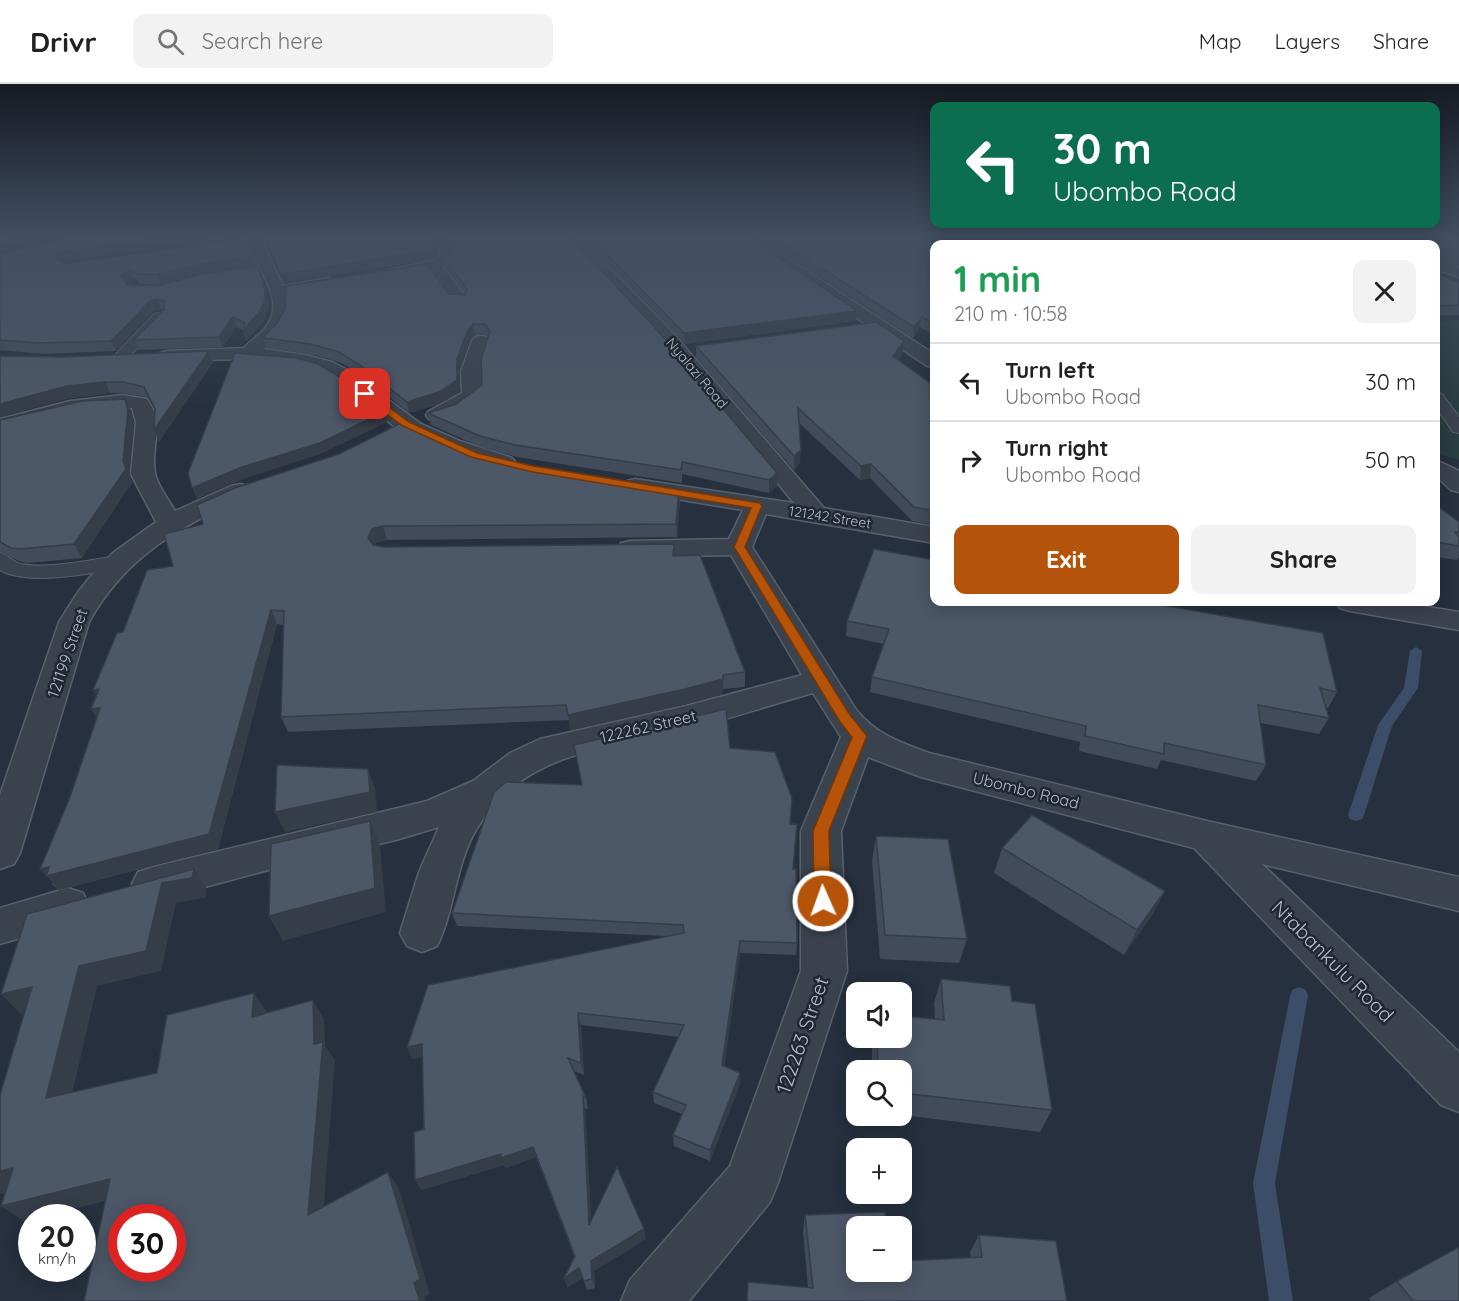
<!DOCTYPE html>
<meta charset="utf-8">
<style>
body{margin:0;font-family:Quicksand,sans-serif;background:#f2f2f2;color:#202124;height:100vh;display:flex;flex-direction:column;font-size:22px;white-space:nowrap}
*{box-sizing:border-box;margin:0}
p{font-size:20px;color:#757577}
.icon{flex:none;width:33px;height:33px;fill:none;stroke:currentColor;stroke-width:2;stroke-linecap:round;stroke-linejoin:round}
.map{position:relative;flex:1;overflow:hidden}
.side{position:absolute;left:930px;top:156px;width:510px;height:366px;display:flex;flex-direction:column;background:#fff;border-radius:12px;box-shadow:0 3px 15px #0003}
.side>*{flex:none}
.top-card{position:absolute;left:930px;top:18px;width:510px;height:126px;border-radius:12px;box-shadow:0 3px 15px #0003;background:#0b6e4f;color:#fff;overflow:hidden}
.controls{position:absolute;left:846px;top:898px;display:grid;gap:12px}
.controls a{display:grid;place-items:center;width:66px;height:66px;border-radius:12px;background:#fff;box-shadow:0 3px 15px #0003;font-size:30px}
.speed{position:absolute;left:18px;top:1120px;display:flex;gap:12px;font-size:30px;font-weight:700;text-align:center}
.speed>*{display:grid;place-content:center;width:78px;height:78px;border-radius:50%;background:#fff;box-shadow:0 3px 15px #0003;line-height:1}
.speed small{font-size:15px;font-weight:400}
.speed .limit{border:9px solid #d22;background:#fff;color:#111}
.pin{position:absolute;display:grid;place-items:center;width:51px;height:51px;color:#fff;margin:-26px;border-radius:12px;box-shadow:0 3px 9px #0006}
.me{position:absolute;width:66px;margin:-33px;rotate:358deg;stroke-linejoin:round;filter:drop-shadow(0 0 4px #0008)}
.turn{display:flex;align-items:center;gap:21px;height:126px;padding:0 24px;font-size:27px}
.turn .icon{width:78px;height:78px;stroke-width:2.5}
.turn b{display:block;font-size:42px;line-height:51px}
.round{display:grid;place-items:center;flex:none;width:63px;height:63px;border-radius:12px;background:#f2f2f2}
.head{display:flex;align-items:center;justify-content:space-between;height:102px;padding:0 24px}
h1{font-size:36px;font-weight:700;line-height:45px;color:#1e9e55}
.primary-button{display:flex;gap:12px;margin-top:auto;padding:12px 24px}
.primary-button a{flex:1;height:69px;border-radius:12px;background:#b45309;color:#fff;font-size:24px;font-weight:700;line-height:69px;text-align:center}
.primary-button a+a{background:#f2f2f2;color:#202124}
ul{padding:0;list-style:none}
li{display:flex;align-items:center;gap:18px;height:78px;padding:0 24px;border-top:2px solid #e0e0e0}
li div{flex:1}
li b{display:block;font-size:22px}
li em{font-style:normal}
header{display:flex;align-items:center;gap:36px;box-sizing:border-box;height:84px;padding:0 30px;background:#fff;border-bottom:2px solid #e0e0e0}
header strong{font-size:28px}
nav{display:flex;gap:33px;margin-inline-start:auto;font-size:21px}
.search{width:420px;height:54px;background:#f2f2f2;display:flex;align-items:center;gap:15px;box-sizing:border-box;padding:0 21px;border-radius:12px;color:#757577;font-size:22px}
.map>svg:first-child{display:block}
.green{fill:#293e40}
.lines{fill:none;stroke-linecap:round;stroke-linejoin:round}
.stream{fill:#3c4d67;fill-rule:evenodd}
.service-casing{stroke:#58606c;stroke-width:2}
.minor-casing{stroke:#58606c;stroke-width:3}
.service{fill:#3a424e;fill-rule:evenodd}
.minor{fill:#3a424e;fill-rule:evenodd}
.wall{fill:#414b59}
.shaded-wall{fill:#353d48}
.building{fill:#4c5767;stroke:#353d48;stroke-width:1.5;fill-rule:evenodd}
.route{fill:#b45309;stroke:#753606;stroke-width:1.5}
.labels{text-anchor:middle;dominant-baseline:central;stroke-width:5;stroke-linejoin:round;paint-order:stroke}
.far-street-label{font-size:14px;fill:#b6bdc9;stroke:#1f2733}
.street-label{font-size:16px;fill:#b6bdc9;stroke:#1f2733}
.near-street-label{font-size:20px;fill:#b6bdc9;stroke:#1f2733}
</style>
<header>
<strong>Drivr</strong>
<div class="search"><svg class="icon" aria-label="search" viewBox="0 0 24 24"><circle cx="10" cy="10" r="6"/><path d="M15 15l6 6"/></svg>Search here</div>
<nav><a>Map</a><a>Layers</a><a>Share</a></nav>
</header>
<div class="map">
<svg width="1459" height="1217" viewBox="0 0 1459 1217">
<rect width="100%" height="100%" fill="#26303e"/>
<path class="green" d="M1459 236V376L1436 369V237Z"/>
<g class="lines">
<g class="stream">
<path d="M1416 563 1422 567 1418 604 1392 642 1364 731 1362 735 1356 737 1350 735 1348 731 1378 641 1404 604 1410 567Z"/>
<path d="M1299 903 1306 906 1308 912 1275 1099 1293 1217H1269L1253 1099 1290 912 1292 906Z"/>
</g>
<g class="service-casing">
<g id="service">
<path d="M159 229 164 230 165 233 164 236 125 277H115L113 274 115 271 154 230Z"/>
<path d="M1436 308 1442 310 1459 333V349L1453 348 1436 323Z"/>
<path d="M0 469C8 471 13 478 21 480 49 485 89 476 117 472L124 474 128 478 124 482C94 490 28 502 0 486Z"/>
</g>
</g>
<g class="minor-casing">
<g id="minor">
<path d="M236 153H263L266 166 283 202 329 194 337 199 329 204 287 210C295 238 282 247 264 265L306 271 332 278 351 288 421 340 460 357 512 374 516 379 512 384 504 386 484 380 417 355 395 343 337 296 318 286 302 281 247 275 160 277 158 273 160 269 167 267 244 264C251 256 262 250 268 240 285 214 256 186 251 160L205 165 198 161 205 157Z"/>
<path d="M436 153H450L454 167 452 177 443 183 467 216 465 219H453L437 194 430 187 386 195 379 191 381 188 438 175 440 167Z"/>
<path d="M565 153H579L671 247 824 424 934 443V459L766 430 752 463 857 627C879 652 898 657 929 669L1207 737 1459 793V827L1262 780 1459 968V1028L1441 1021 1194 764 921 693 868 673 841 747 847 887 778 1099 770 1118 689 1217H621L630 1196 730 1082 801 887V747L841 653 813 609C770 621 728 635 686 646 606 666 523 666 476 746 455 782 455 826 437 862L422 868 407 862 400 849 419 788 439 743 396 756 272 785 153 817 138 812 132 800 138 788 153 783 427 717 473 697 510 669 540 655 686 622 802 591 731 471 630 473 621 471 617 465 621 459 630 457 729 455 743 426 627 407 623 402 627 397 635 395 794 419 659 255Z"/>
<path d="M739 153H755L934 270V283L927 282Z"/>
<path d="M1436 176 1459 184V193L1436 185Z"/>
<path d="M481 252 487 253 490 257 481 287 482 311C472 325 445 340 429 335L426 331 429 327 462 309 461 287 472 257 475 253Z"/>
<path d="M123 311 147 315C166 342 150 362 155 389 157 401 169 416 175 427L231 402 240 400 249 402 252 407 249 412C181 441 126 472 89 538L20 769 14 780 0 785V711L59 538 78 508 95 487 114 468 156 438 131 390 136 338 132 324 87 326 0 347V335L70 317Z"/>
<path d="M1436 376 1459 387V408L1451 406 1436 392Z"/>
<path d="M1335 518H1398L1459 528V546L1350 527 1340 524Z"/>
<path d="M68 804 83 809 89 822 83 835 0 860V824Z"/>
</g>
</g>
<use href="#service" class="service"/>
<use href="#minor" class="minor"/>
</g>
<g class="wall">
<path d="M75 153H221L68 177 63 179 257 181 205 189 161 200H141L134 194 126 200 269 216 268 226 264 237 246 257 243 246 236 243 223 263 138 266 134 256 163 226 161 225 154 226 116 267 43 270 0 266V169Z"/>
<path d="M264 153H435L438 171 432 175 284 199Z"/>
<path d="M451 153H570L777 389V402L769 409 682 390V399L517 373 483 364 431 341 428 329 456 320 482 301 489 253 487 251H475L470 256 459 286 460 308 441 319 409 329 363 292 342 279 315 271 266 264 263 254 449 210 465 211 446 183 444 174 454 164Z"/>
<path d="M582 153H749L856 237 685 260Z"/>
<path d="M759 153H1057L1079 155 1459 153V182L1439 175V177L1446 180 1441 189H1436L1459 199V231L1436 232V160H934V247L933 251 920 243 913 254Z"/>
<path d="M904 257 903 268 898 276 934 302V441L912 437 870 394 860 396 799 339 800 379 794 386 696 274V262Z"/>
<path d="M209 267 213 278 159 358 155 326 149 314 129 310 110 309 72 314 64 273Z"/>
<path d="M125 315 130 326 134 338 129 390 132 398 82 474 28 479 19 477 0 468V336Z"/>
<path d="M462 366 680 418 677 453 387 456 376 459 375 461 383 463 675 472 745 588V603L723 605V610L685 620 571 646 569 636 288 648 281 633 284 541 277 540 218 765 59 806 52 800 70 713 97 634V612L93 606 123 548 173 482 203 440Z"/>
<path d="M1436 421 1459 438V473L1457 476 1436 473Z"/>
<path d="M934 476 1337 608 1328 624 1326 623 1329 634 1319 650 1260 639 1266 681 1256 697 1161 676 1157 685 1079 667 1080 658 870 608 872 593 884 560 846 552 847 537Z"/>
<path d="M730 664 790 740 797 859 796 871 740 869 724 982 740 1000 710 1077 674 1062 673 1051 682 1030 654 1019 653 1008 679 953 581 941 584 991 574 987 586 1014 588 1025 585 1024 591 1136 644 1145 646 1155 594 1187 595 1204 587 1206 583 1194 567 1203 574 1172 536 1073 506 1084 504 1081 421 1106 424 1045 422 973 412 975 407 963 665 852 457 842 452 829Z"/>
<path d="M876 752 967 855 959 879 880 875 872 777Z"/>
<path d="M1002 764 1165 807 1152 831 1124 871 994 789Z"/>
<path d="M941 895 1012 917 1052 1026 1040 1048 902 1031V987H872V954H902L935 936 934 919Z"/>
<path d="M805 1131 856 1188 971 1173 970 1168 979 1151 1067 1217 808 1203 803 1148Z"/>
<path d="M1397 1197 1459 1217H1371L1369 1214Z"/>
</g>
<g class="shaded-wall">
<path d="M17 153H59L0 167V157Z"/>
<path d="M162 153H221L68 177 60 181 56 176V172L64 168Z"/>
<path d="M435 153 438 171 432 175 284 199 281 190Z"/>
<path d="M254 172 257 181 205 189 161 200 157 190 201 180Z"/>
<path d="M258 182 269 216 268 226 264 237 246 257 243 246 265 206Z"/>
<path d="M130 185 134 194 125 201 121 192Z"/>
<path d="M157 215 161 225 154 226 116 267 111 257 150 217Z"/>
<path d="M857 227 856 237 685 260 684 249Z"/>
<path d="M233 233 236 243 223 263 219 253Z"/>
<path d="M922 233 920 243 913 254 914 243Z"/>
<path d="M473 240 475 251 470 256 459 286 460 308 441 319 409 329 407 318 457 275 468 246Z"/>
<path d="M904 257 903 268 892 284 893 272Z"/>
<path d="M209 267 213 278 159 358 154 346Z"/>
<path d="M105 298 110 309 72 314 0 333V320L67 302Z"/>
<path d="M125 315 130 326 134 338 129 390 132 398 82 474 74 460 123 377Z"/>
<path d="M384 328 387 338 323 369 246 394 197 415 192 404 242 383Z"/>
<path d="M801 366 800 379 794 386V372Z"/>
<path d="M871 380 870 394 860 396 861 382Z"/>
<path d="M777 389V402L769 409V396Z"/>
<path d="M679 405 680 418 677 453 676 440Z"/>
<path d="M383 442 387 456 376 459 372 467 368 454 372 445Z"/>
<path d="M271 526 277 540 218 765 59 806 40 785Z"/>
<path d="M723 595V610L685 620 571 646 568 631Z"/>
<path d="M99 605 102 621 93 606Z"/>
<path d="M100 624V640L91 625Z"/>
<path d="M368 685 375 704 377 728 285 748 275 728Z"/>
<path d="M370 737 380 762 386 828 283 857 269 832Z"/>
<path d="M194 785 207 805 205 814 176 819 161 887 97 902 67 1032 46 1014 79 882 162 799Z"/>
<path d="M1165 807 1152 831 1124 871 1137 846Z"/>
<path d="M740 857V869L723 993 722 981Z"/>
<path d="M32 903 50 922 21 930 1 910Z"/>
<path d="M254 909 267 928 252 933Z"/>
<path d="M313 916 324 935 325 962 335 976 322 1147 308 1131 314 960Z"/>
<path d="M578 929 581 941 584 991 581 979Z"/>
<path d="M422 960 427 972 412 975 407 963Z"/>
<path d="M740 989V1000L710 1077V1066Z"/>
<path d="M583 1012 585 1024 592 1151 589 1141Z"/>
<path d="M533 1063 536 1073 506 1084 504 1081 421 1106 415 1096 501 1070Z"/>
<path d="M13 1084 36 1101 0 1110V1087Z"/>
<path d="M388 1088 399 1105 430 1210 424 1213 426 1217H420L414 1199Z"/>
<path d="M110 1095 129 1111 39 1134H32V1136L25 1138 1 1122Z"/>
<path d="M644 1145 646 1155 594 1187 595 1204 592 1195 591 1177Z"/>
<path d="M579 1184 583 1194 567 1203 564 1194Z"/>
</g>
<g class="building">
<path d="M0 153H17L0 157Z"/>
<path d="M75 153H162L64 168 56 172V176L64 180 248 154 254 172 201 180 157 190H137L130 185 121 192 127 201 157 202 202 190 258 182 265 206V216L260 227 243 246 245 239 233 233 219 253 134 256 164 225V217L157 215 150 217 111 257 38 259 0 256V169Z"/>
<path d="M265 153H435L436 162 430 166 281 190Z"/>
<path d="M452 153H570L657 246 777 389 769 396 682 378 681 386 515 361 480 352 428 329 456 320 482 301 481 276 490 247 485 240H473L468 246 457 275V296L439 308 407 318 360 281 339 268 311 260 263 254 277 239 285 225 286 202 427 180 449 210 465 211 467 205 444 174 455 164Z"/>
<path d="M590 153H749L857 227 684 249Z"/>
<path d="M772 153H1057L1079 155 1131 153H1459V171L1439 165V177L1446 180H1436V160H934V240L922 233 914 243Z"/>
<path d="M1436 189 1459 199V221L1436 222Z"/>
<path d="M876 238 904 257 893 272 934 302V427L914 423 871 380 861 382 798 324 801 366 794 372 696 262Z"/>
<path d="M209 267 154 346 155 325 144 303 124 298H105L67 302 0 320V272L64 273Z"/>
<path d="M235 269 297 274 318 280 345 296 384 328 320 359 242 383 192 404 188 389Z"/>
<path d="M125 315 128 326 123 377 126 385 74 460 20 465 11 464 0 458V336L82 317Z"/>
<path d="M403 338 462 366 513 379 679 405 676 440 383 442 372 445 368 454 373 461 383 463 674 460 673 472 700 471 745 588 723 591V595L685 605 568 631 566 621 281 633 284 527 271 526 209 750 46 792 49 783 40 785 70 713 100 624 91 625 99 605 93 606 117 549 123 548 147 486 173 482 164 450 203 440 197 421 235 404 339 370Z"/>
<path d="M1436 421 1459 438V448H1455L1459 453V462L1436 458Z"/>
<path d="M874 465 934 476V518H1144L1323 549 1337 608 1320 604 1329 634 1258 621 1266 681 1164 659V670L1085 652 1086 642 872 593 889 545 847 537Z"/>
<path d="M726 625 730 664 775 668 792 714 790 740H797L793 785H796L797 859 740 857 722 981 740 989 710 1066 673 1051 686 1021 653 1008 684 941 578 929 581 979 568 974 586 1014 583 1012 589 1141 617 1083 644 1145 591 1177 592 1195 584 1197 579 1184 564 1194 575 1172 533 1063 501 1074V1070L415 1096 414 1048 424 1045 422 960 407 963 428 901 684 849 683 841 452 829 494 708 506 698 582 701 574 661Z"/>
<path d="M277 681 368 685 370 708 275 728Z"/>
<path d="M1032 731 1165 807 1137 846 1002 764Z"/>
<path d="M370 737 375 804 269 832 271 760Z"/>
<path d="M876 752 948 755 967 855 885 851Z"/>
<path d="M194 785 192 794 162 799 146 867 79 882 46 1014 157 989 167 931 254 909 252 933 313 916 314 960 323 958 308 1131 388 1088 420 1195 414 1199 420 1217H84L110 1095 1 1122 13 1084 0 1087V1011L32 903 1 910 27 830ZM122 1134H172V1185H122Z"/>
<path d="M941 895 1010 902 1012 917 1035 920 1052 1026 902 1009V987H878L877 954H902V932L944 936Z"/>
<path d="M885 1128 887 1143H856V1188H902V1177L982 1173 979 1151 1056 1157 1067 1217H747L748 1198 813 1204 805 1131Z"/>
<path d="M1459 1163V1217H1413L1397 1197Z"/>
</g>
<linearGradient id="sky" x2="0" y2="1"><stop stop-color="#151a22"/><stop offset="0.47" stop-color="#414e63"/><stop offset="1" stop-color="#414e63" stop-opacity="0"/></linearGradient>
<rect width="1459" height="324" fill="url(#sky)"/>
<path class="route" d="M362 308H368L409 338 477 369 533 382 760 419 762 422 745 463 850 631 867 652 829 747 831 817 829 822 823 824 816 822 814 817 813 747 852 653 840 638 734 463 751 424 533 388 471 373 403 342 362 312Z"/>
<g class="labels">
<g class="far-street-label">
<text transform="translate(697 289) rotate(50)">Nyalazi Road</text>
<text transform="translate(830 433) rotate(9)">121242 Street</text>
</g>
<g class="street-label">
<text transform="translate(67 569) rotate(-71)">121199 Street</text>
<text transform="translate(648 642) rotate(-13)">122262 Street</text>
<text transform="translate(1026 706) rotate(14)">Ubombo Road</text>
</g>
<g class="near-street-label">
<text transform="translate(1333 877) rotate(45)">Ntabankulu Road</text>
<text transform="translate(802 951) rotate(-71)">122263 Street</text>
</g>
</g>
</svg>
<div class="controls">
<a><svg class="icon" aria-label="sound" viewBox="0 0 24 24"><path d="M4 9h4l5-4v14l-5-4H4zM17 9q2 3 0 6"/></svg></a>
<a><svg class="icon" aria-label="search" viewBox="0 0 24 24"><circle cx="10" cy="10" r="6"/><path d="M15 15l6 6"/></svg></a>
<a>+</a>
<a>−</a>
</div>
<div class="speed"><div>20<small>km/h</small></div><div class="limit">30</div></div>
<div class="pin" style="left:365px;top:310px;background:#d93025"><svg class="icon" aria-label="arrive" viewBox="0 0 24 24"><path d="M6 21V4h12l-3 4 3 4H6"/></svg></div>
<svg class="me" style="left:823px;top:817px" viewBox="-20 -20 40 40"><circle r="17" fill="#b45309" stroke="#fff" stroke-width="3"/><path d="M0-11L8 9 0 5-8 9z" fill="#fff"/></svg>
<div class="top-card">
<div class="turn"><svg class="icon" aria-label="left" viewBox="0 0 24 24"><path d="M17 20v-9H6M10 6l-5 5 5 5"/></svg><div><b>30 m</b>Ubombo Road</div></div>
</div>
<section class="side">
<div class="head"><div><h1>1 min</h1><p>210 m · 10:58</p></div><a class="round"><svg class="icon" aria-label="close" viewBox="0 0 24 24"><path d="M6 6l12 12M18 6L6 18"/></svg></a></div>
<ul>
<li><svg class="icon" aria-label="left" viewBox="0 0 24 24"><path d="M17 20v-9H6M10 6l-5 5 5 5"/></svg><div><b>Turn left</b><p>Ubombo Road</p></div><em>30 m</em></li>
<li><svg class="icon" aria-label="right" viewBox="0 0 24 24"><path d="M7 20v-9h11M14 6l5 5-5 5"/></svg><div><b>Turn right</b><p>Ubombo Road</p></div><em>50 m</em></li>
</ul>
<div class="primary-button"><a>Exit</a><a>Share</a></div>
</section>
</div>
